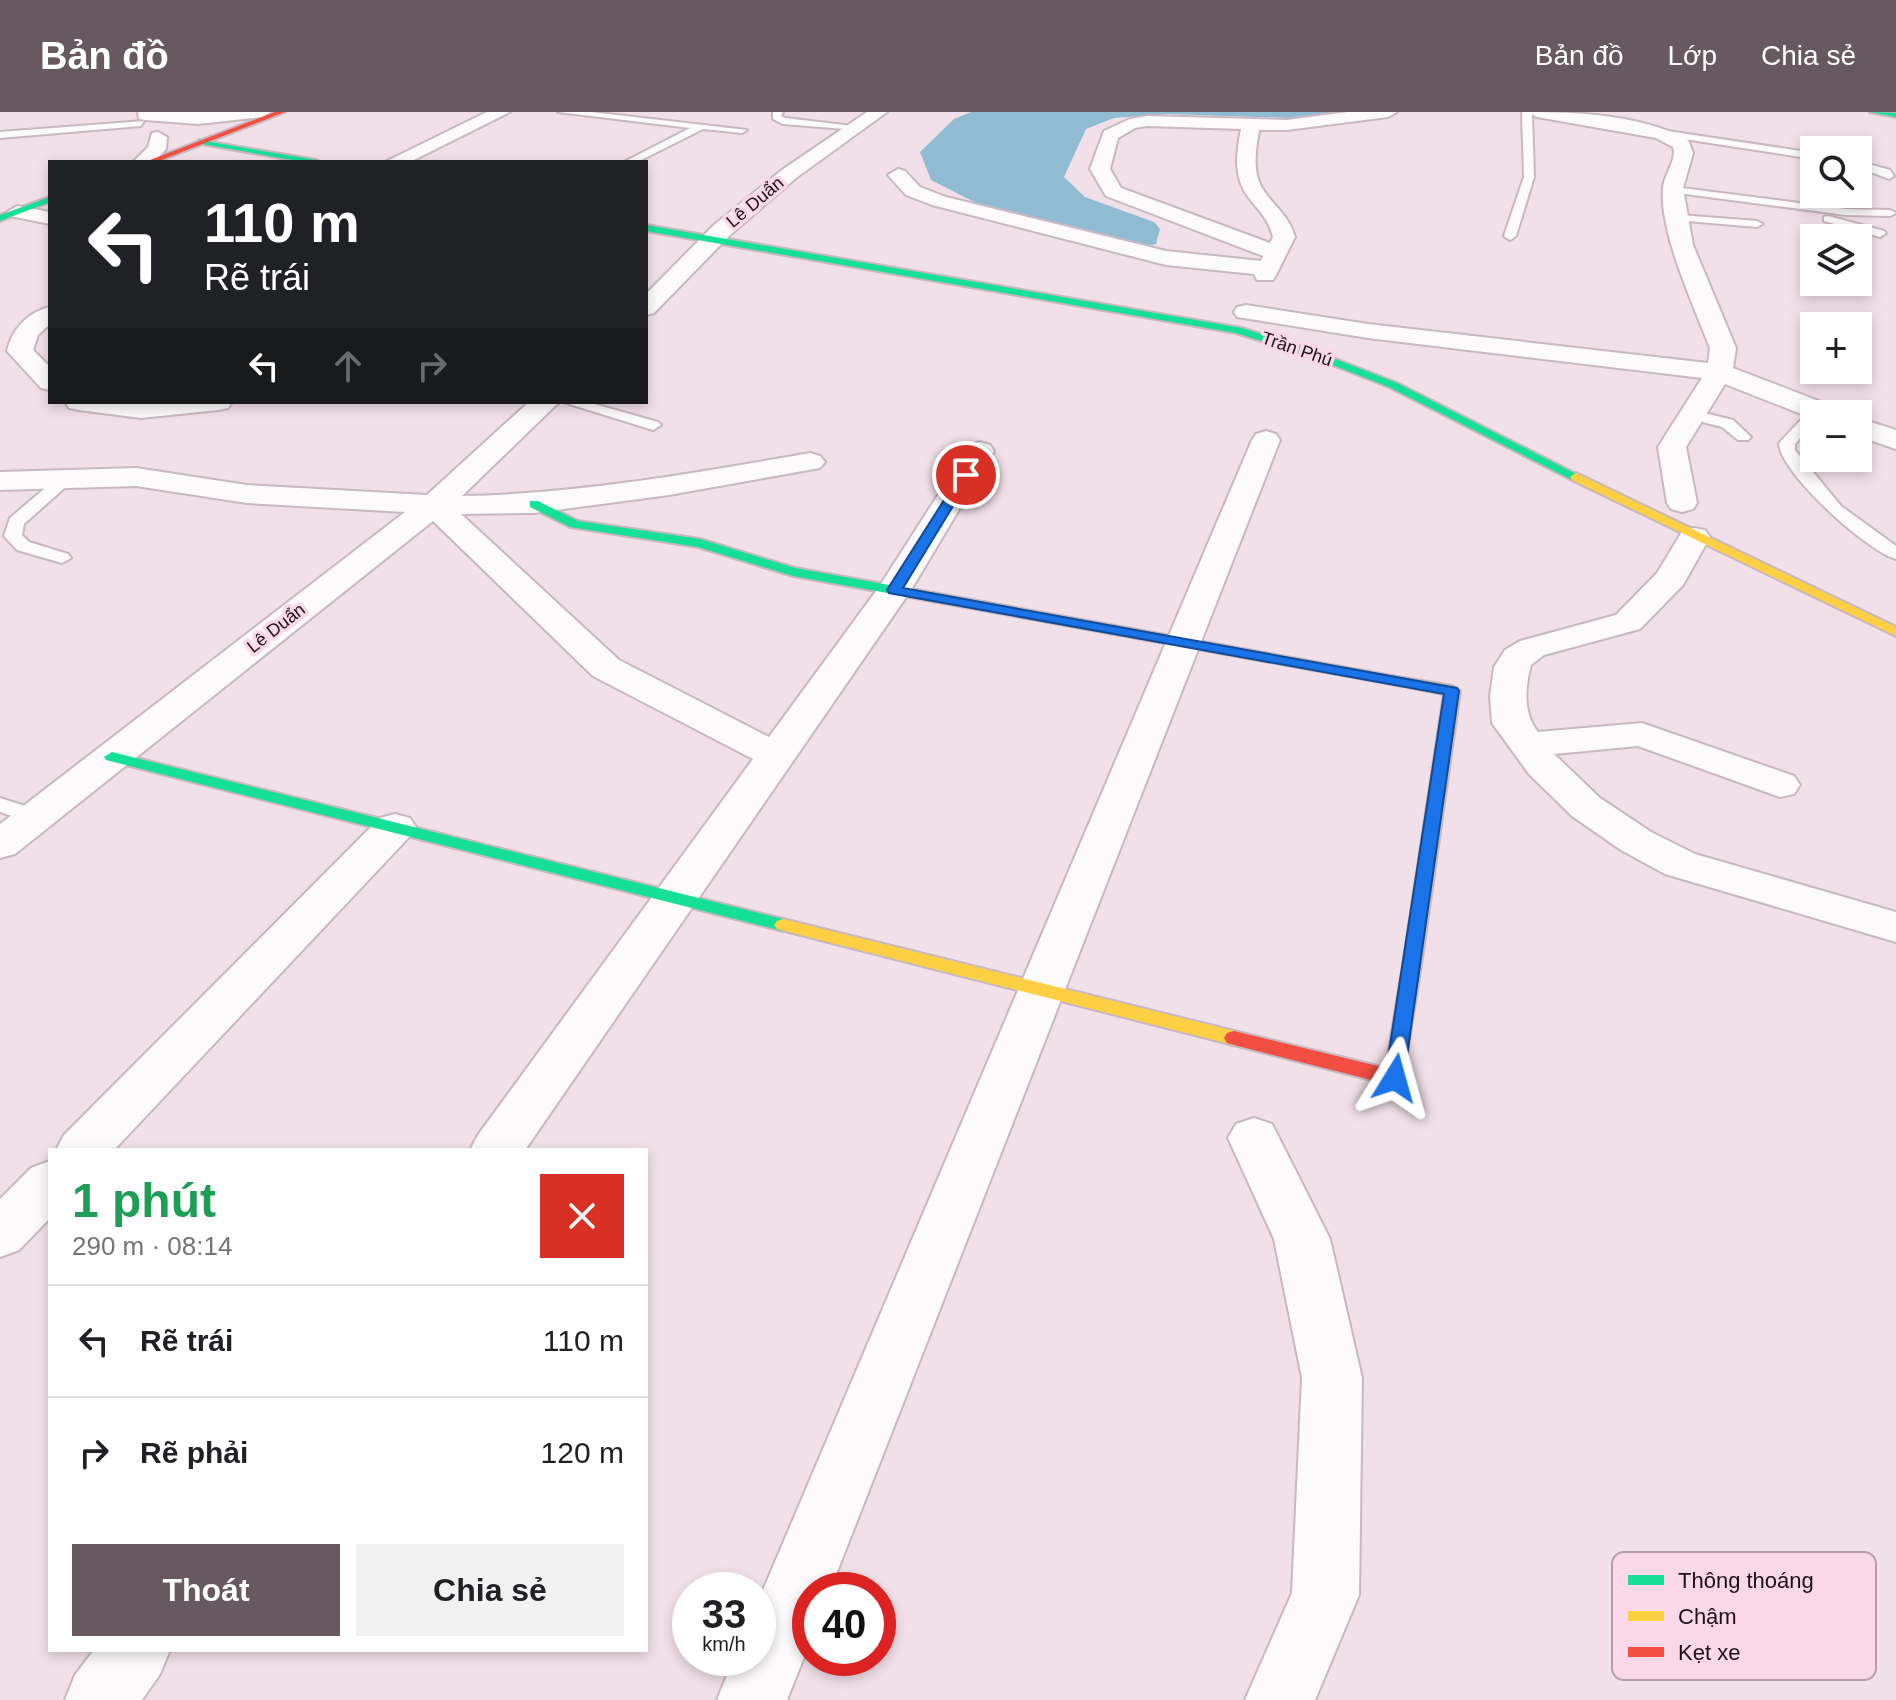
<!DOCTYPE html>
<html lang="vi">
<meta charset="utf-8">
<style>
body{margin:0;font-family:Helvetica,sans-serif;background:#f2f2f2;color:#202124;height:100vh;display:flex;flex-direction:column;font-size:30px;white-space:nowrap}
*{box-sizing:border-box;margin:0}
p{font-size:26px;color:#757577}
.icon{flex:none;width:44px;height:44px;fill:none;stroke:currentColor;stroke-width:2;stroke-linecap:round;stroke-linejoin:round}
.map{position:relative;flex:1;overflow:hidden}
.panel{position:absolute;left:48px;top:1036px;width:600px;height:504px;display:flex;flex-direction:column;background:#fff;border-radius:0px;box-shadow:0 4px 12px #0003}
.panel>*{flex:none}
.banner{position:absolute;left:48px;top:48px;width:600px;height:244px;border-radius:0px;box-shadow:0 4px 12px #0003;background:#202124;color:#fff;overflow:hidden}
.tools{position:absolute;left:1800px;top:24px;display:grid;gap:16px}
.tools a{display:grid;place-items:center;width:72px;height:72px;border-radius:0px;background:#fff;box-shadow:0 4px 12px #0003;font-size:40px}
.speed{position:absolute;left:672px;top:1460px;display:flex;gap:16px;font-size:40px;font-weight:700;text-align:center}
.speed>*{display:grid;place-content:center;width:104px;height:104px;border-radius:50%;background:#fff;box-shadow:0 4px 12px #0003;line-height:1}
.speed small{font-size:20px;font-weight:400}
.speed .limit{border:12px solid #d22;background:#fff;color:#111}
.pin{position:absolute;display:grid;place-items:center;width:68px;height:68px;color:#fff;margin:-34px;border:4px solid #fff;border-radius:50%;box-shadow:0 2px 8px #0007}
.me{position:absolute;width:88px;margin:-44px;rotate:8deg;stroke-linejoin:round;filter:drop-shadow(0 0 6px #0008)}
.turn{display:flex;align-items:center;gap:28px;height:168px;padding:0 24px;font-size:36px}
.turn .icon{width:104px;height:104px;stroke-width:2.5}
.turn b{display:block;font-size:56px;line-height:68px}
.lanes{display:flex;align-items:center;height:76px;padding:0 24px;background:#0003;justify-content:center;gap:40px;direction:ltr}
.lanes .off{opacity:.35}
.round{display:grid;place-items:center;flex:none;width:84px;height:84px;border-radius:0px;background:#f2f2f2}
.overview{display:flex;align-items:center;justify-content:space-between;height:136px;padding:0 24px}
h1{font-size:48px;font-weight:800;line-height:60px;color:#1e9e55}
.primary-button{display:flex;gap:16px;margin-top:auto;padding:16px 24px}
.primary-button a{flex:1;height:92px;border-radius:0px;background:#685860;color:#fff;font-size:32px;font-weight:800;line-height:92px;text-align:center}
.primary-button a+a{background:#f2f2f2;color:#202124}
ul{padding:0;list-style:none}
li{display:flex;align-items:center;gap:24px;height:112px;padding:0 24px;border-top:2px solid #e0e0e0}
li div{flex:1}
li b{display:block;font-size:30px}
li em{font-style:normal}
header{display:flex;align-items:center;gap:48px;box-sizing:border-box;height:112px;padding:0 40px;background:#685860;color:#fff}
header strong{font-size:38px}
nav{display:flex;gap:44px;margin-inline-start:auto;font-size:28px}
.map>svg:first-child{display:block}
.water{fill:#90bcd3}
.lines{fill:none;stroke-linecap:round;stroke-linejoin:round}
.lane-casing{stroke:#c8b8c0;stroke-width:4}
.street-casing{stroke:#c8b8c0;stroke-width:4}
.fast-casing{stroke:#c8b8c0;stroke-width:4}
.slow-casing{stroke:#c8b8c0;stroke-width:4}
.jam-casing{stroke:#c8b8c0;stroke-width:4}
.lane{fill:#fdfafc;fill-rule:evenodd}
.street{fill:#fdfafc;fill-rule:evenodd}
.fast{fill:#16e098;fill-rule:evenodd}
.slow{fill:#ffcf43;fill-rule:evenodd}
.jam{fill:#f24e42;fill-rule:evenodd}
.route{fill:#1a73e8;stroke:#114b97;stroke-width:2}
.labels{text-anchor:middle;dominant-baseline:central;stroke-width:7;stroke-linejoin:round;paint-order:stroke}
.far-street-label{font-size:18px;fill:#1d0f16;stroke:#fad8e8}
.key{fill:#fad8e8;stroke:#b89ca9;stroke-width:2}
.key-label{font-size:22px;fill:#1d0f16}
</style>
<header>
<strong>Bản đồ</strong>
<nav><a>Bản đồ</a><a>Lớp</a><a>Chia sẻ</a></nav>
</header>
<div class="map">
<svg width="1896" height="1588" viewBox="0 0 1896 1588">
<rect width="100%" height="100%" fill="#f2e0e9"/>
<path class="water" d="M971 0H1335L1289 6 1168 2 1114 6 1086 17 1064 65 1085 85 1154 110 1160 117 1156 132 1139 136 990 98 931 68 920 40 954 7Z"/>
<g class="lines">
<g class="lane-casing">
<g id="lane">
<path d="M558 0H591L747 18 742 21 703 17 637 50H624L690 16Z"/>
<path d="M773 0H783L781 4 785 6 862 15 857 18 783 12 773 7Z"/>
<path d="M1522 0H1532L1534 65 1516 124 1510 128 1504 124 1524 65Z"/>
<path d="M144 9 141 14 0 26V20Z"/>
<path d="M1661 18 1814 41V47L1658 23Z"/>
<path d="M1858 49 1890 58 1894 64 1889 67 1858 55Z"/>
<path d="M1674 75 1846 97 1890 98 1896 101 1890 104 1846 103 1670 80V76Z"/>
<path d="M1680 103 1757 109 1763 112 1757 115 1676 108 1674 106Z"/>
<path d="M1828 104 1884 119 1886 121 1880 125 1824 109V105Z"/>
<path d="M563 290H587L658 310 661 313 653 318Z"/>
<path d="M1818 294 1825 298 1822 302H1814V311L1795 332V338L1841 394 1896 434V447C1868 440 1779 360 1779 331L1813 295Z"/>
<path d="M1692 298 1733 308 1751 325 1748 328H1738L1722 315 1687 306V300Z"/>
<path d="M64 363 72 368 70 371 24 412 22 423 29 430 68 442 71 446 62 451 17 438 4 424 10 406 58 365Z"/>
<path d="M0 686 44 700 47 705 44 710 36 712 0 700Z"/>
</g>
</g>
<g class="street-casing">
<g id="street">
<path d="M138 0H271L262 5 198 12 145 8 139 7Z"/>
<path d="M487 0H510L410 50H385Z"/>
<path d="M867 0H887L796 66 730 123 654 201 646 203V182L714 113 782 58Z"/>
<path d="M1347 0H1397L1388 5 1287 18H1259C1256 36 1252 59 1262 76 1273 94 1289 103 1295 125L1276 163 1273 168H1257L1254 162 1166 153 932 93 906 83 888 63 898 57 905 59 920 75 946 85 1166 139 1261 149 1263 144 1106 84 1090 57 1104 19 1130 7 1147 4 1287 8ZM1147 14 1241 17C1236 41 1233 66 1249 86 1260 100 1269 108 1273 125L1270 131 1121 76 1110 57 1118 26 1135 16Z"/>
<path d="M1528 0C1579 0 1642 3 1688 28L1693 41 1683 76 1693 133 1736 236 1733 256 1837 296 1841 302H1814V307L1725 272 1686 335 1697 391 1693 397 1682 400 1671 397 1667 391 1658 335 1702 266 1368 226 1237 205 1234 200 1237 195 1246 193 1368 212 1708 251 1710 236C1694 194 1659 120 1663 76 1664 62 1677 49 1673 35L1656 26 1537 5Z"/>
<path d="M158 20 167 25 166 37 154 50H133L148 35 152 21Z"/>
<path d="M17 94 50 100V112L10 104 7 100Z"/>
<path d="M50 195V212L38 223 33 238 50 255V278L41 276 7 239C12 217 28 200 50 195Z"/>
<path d="M65 290H232L228 296 218 298 141 306 79 298 69 296Z"/>
<path d="M529 290H559L462 384C579 382 694 361 810 341L820 344 825 350 820 356 669 383 534 401 461 402 619 548 769 625 879 475 970 333 980 330 990 333 994 339 911 478 525 1038H470L478 1023 753 647 593 564 433 409 15 742 0 746V712L405 400 247 391 136 374 0 378V360L136 356 247 373 427 383Z"/>
<path d="M1858 306 1896 318V337L1858 324Z"/>
<path d="M1266 319 1276 322 1280 328 830 1478H810V1530L787 1588H717L734 1546H758V1490L1252 328 1256 322Z"/>
<path d="M1694 416 1705 418 1710 425 1683 473 1640 517 1544 543 1531 553C1525 575 1523 602 1538 620L1642 611 1794 664 1800 673 1794 682 1780 685 1638 634 1554 642 1600 686 1651 720 1695 742 1896 800V830L1665 762 1621 738 1572 704 1529 662 1492 611 1490 584 1494 555 1505 538 1520 529 1616 503 1657 461 1683 418Z"/>
<path d="M395 702 410 706 416 715 410 724 114 1038H56L64 1023 380 706Z"/>
<path d="M1254 1006 1272 1012 1330 1127 1362 1266 1359 1483 1315 1588H1245L1292 1481 1302 1266 1274 1127 1228 1026 1236 1012Z"/>
<path d="M50 1049V1106L19 1138 0 1145V1087L31 1056Z"/>
<path d="M94 1538H170L160 1562 142 1588H65L75 1563Z"/>
</g>
</g>
<g class="fast-casing">
<g id="fast">
<path d="M1870 0 1896 1V5Z"/>
<path d="M199 28 316 48 320 50H303L202 32Z"/>
<path d="M50 85V90L0 109V103Z"/>
<path d="M646 113 1242 216 1320 241 1397 271 1582 365 1572 368 1389 275 1312 245 1236 221 646 119Z"/>
<path d="M530 389H538L578 409 700 427 795 456 1392 564 1399 568 1392 572 793 464 698 435 570 415 530 395Z"/>
<path d="M112 640 783 807 792 813 783 819 106 648 104 645Z"/>
</g>
</g>
<g class="slow-casing">
<g id="slow">
<path d="M1576 361 1896 515V524L1572 368 1570 365Z"/>
<path d="M1392 564 1452 574 1460 579 1421 853 1412 860 1403 853 1444 582 1387 571V565Z"/>
<path d="M783 807 1234 919 1241 921 1244 926 1241 931 1234 933 777 817 774 813 777 809Z"/>
</g>
</g>
<g class="jam-casing">
<g id="jam">
<path d="M275 0H285L156 50H145Z"/>
<path d="M1412 846 1421 853 1402 971 1395 974 1234 933 1227 931 1224 926 1227 921 1234 919 1386 956 1403 853Z"/>
</g>
</g>
<use href="#lane" class="lane"/>
<use href="#street" class="street"/>
<use href="#fast" class="fast"/>
<use href="#slow" class="slow"/>
<use href="#jam" class="jam"/>
</g>
<path class="route" d="M966 359 972 363 903 476 1457 576 1459 579 1403 972H1388L1385 966 1444 582 889 481 887 478 960 363Z"/>
<g class="labels">
<g class="far-street-label">
<text transform="translate(755 90) rotate(-40)">Lê Duẩn</text>
<text transform="translate(1297 237) rotate(19)">Trần Phú</text>
<text transform="translate(276 516) rotate(-38)">Lê Duẩn</text>
</g>
</g>
<rect x="1612" y="1440" width="264" height="128" rx="12" class="key"/>
<rect x="1628" y="1463" width="36" height="10" fill="#16e098"/>
<rect x="1628" y="1499" width="36" height="10" fill="#ffcf43"/>
<rect x="1628" y="1535" width="36" height="10" fill="#f24e42"/>
<g class="key-label">
<text x="1678" y="1476">Thông thoáng</text>
<text x="1678" y="1512">Chậm</text>
<text x="1678" y="1548">Kẹt xe</text>
</g>
</svg>
<div class="tools">
<a><svg class="icon" aria-label="search" viewBox="0 0 24 24"><circle cx="10" cy="10" r="6"/><path d="M15 15l6 6"/></svg></a>
<a><svg class="icon" aria-label="layers" viewBox="0 0 24 24"><path d="M12 4l9 5-9 5-9-5zM3 14l9 5 9-5"/></svg></a>
<a>+</a>
<a>−</a>
</div>
<div class="speed"><div>33<small>km/h</small></div><div class="limit">40</div></div>
<div class="pin" style="left:966px;top:363px;background:#d93025"><svg class="icon" aria-label="arrive" viewBox="0 0 24 24"><path d="M6 21V4h12l-3 4 3 4H6"/></svg></div>
<svg class="me" style="left:1395px;top:966px" viewBox="-20 -20 40 40"><path d="M0-17L14 15 0 8-14 15z" fill="#1a73e8" stroke="#fff" stroke-width="4"/></svg>
<div class="banner">
<div class="turn"><svg class="icon" aria-label="left" viewBox="0 0 24 24"><path d="M17 20v-9H6M10 6l-5 5 5 5"/></svg><div><b>110 m</b>Rẽ trái</div></div>
<div class="lanes"><svg class="icon" aria-label="left" viewBox="0 0 24 24"><path d="M17 20v-9H6M10 6l-5 5 5 5"/></svg><svg class="icon off" aria-label="ahead" viewBox="0 0 24 24"><path d="M12 20V5M6 11l6-6 6 6"/></svg><svg class="icon off" aria-label="right" viewBox="0 0 24 24"><path d="M7 20v-9h11M14 6l5 5-5 5"/></svg></div>
</div>
<section class="panel">
<div class="overview"><div><h1>1 phút</h1><p>290 m · 08:14</p></div><a class="round" style="background:#d93025;color:#fff"><svg class="icon" aria-label="close" viewBox="0 0 24 24"><path d="M6 6l12 12M18 6L6 18"/></svg></a></div>
<ul>
<li><svg class="icon" aria-label="left" viewBox="0 0 24 24"><path d="M17 20v-9H6M10 6l-5 5 5 5"/></svg><div><b>Rẽ trái</b></div><em>110 m</em></li>
<li><svg class="icon" aria-label="right" viewBox="0 0 24 24"><path d="M7 20v-9h11M14 6l5 5-5 5"/></svg><div><b>Rẽ phải</b></div><em>120 m</em></li>
</ul>
<div class="primary-button"><a>Thoát</a><a>Chia sẻ</a></div>
</section>
</div>
